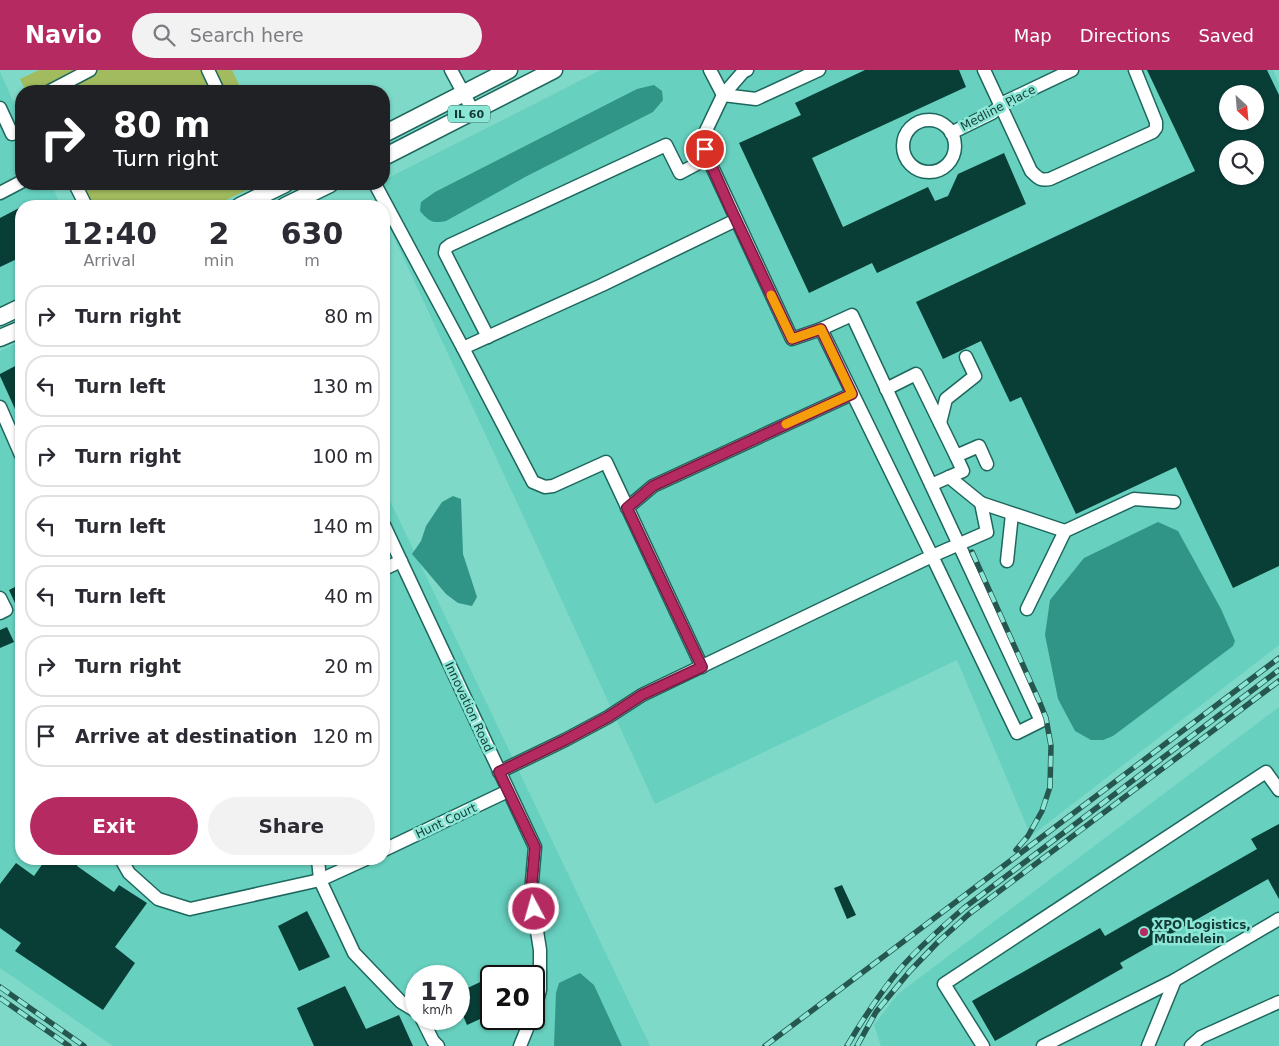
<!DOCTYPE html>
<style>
body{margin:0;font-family:"DejaVu Sans",sans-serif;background:#f2f2f3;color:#2b2b33;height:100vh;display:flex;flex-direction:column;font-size:19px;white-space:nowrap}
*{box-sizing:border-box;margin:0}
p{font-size:16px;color:#7c7c81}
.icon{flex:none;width:28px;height:28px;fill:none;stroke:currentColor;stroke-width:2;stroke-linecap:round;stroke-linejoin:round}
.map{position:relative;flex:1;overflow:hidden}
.sheet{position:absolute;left:15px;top:130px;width:375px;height:665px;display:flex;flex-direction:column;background:#fff;border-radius:20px;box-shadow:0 1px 4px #0004}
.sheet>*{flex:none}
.banner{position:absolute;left:15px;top:15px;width:375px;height:105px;border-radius:20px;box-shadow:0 1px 4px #0004;background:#202124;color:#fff;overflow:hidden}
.needle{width:32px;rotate:154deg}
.fabs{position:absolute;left:1219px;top:15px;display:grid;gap:10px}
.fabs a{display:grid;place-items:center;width:45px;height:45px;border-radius:50%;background:#fff;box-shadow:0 1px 4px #0004;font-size:25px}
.speed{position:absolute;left:405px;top:895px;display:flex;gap:10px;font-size:25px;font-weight:700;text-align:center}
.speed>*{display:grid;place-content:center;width:65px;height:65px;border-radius:50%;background:#fff;box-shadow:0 1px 4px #0004;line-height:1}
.speed small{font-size:12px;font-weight:400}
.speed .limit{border:2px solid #111;border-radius:8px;background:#fff;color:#111}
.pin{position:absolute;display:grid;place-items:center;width:42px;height:42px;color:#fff;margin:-21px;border:2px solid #fff;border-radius:50%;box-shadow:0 1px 5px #0007}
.me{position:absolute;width:55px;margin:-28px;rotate:354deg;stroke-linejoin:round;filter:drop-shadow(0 0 4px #0008)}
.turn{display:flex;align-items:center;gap:18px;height:105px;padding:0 15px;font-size:22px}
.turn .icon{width:65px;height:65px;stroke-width:2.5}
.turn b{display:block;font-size:35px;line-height:42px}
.eta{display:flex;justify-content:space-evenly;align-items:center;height:85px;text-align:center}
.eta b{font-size:30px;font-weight:600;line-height:35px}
.cta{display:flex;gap:10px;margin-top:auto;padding:10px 15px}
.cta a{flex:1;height:58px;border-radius:30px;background:#b62a62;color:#fff;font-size:20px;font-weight:600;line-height:58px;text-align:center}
.cta a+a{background:#f2f2f3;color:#2b2b33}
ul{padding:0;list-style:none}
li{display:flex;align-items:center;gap:15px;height:62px;margin:0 10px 8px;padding:0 5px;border:2px solid #e1e1e2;border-radius:20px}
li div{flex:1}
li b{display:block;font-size:19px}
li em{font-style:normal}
header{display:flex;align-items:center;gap:30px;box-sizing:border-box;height:70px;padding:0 25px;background:#b62a62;color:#fff}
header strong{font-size:24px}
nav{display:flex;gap:28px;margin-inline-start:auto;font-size:18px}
.search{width:350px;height:45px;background:#f2f2f3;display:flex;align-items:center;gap:12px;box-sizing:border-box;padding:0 18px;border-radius:28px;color:#7c7c81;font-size:19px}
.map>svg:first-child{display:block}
.built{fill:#67d0bf;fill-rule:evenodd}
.green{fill:#a2bb5e}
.water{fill:#309587}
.building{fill:#093e37;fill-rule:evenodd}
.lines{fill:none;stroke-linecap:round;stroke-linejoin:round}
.minor-casing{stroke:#1e675d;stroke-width:15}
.major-casing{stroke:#1e675d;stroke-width:19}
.minor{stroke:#fff;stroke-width:12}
.major{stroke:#fff;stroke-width:16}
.rail-casing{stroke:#26574f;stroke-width:5.5}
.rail{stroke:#8be6d6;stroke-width:4;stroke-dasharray:11;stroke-linecap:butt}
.route-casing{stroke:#761b40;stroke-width:12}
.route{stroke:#b62a62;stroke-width:9}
.slow{stroke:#f59e0b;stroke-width:9}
.poi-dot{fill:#b62a62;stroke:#8be6d6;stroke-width:2}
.labels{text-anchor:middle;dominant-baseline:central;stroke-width:5;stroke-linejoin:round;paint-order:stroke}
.shield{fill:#8be6d6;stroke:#376e65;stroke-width:1}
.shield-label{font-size:11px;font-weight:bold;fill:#133b35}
.street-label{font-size:12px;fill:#133b35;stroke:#8be6d6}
.poi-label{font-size:12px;font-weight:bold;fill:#133b35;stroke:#8be6d6;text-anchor:start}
</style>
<header>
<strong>Navio</strong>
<div class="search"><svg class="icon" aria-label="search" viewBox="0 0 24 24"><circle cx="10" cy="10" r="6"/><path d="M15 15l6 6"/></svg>Search here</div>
<nav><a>Map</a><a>Directions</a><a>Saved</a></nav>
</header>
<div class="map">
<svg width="1279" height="976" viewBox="0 0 1279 976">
<rect width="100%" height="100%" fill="#7ed9c9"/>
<g class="built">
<path d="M601 0H1273L1279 14V575L1031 766 957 590 655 734 526 452 384 146V136H379L370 117 377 114H384V110ZM1228 24H1255V51H1228ZM1228 79H1255V106H1228Z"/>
<path d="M0 2 21 49V114H51L61 136H21V229L0 238Z"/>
<path d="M21 271V789H384V418L650 976H113L0 898V281ZM416 906H459V949H416ZM491 906H534V949H491Z"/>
<path d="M1279 637V976H881L874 955 898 924Z"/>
</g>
<g class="green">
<path d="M39 0H232L242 21H26L20 9Z"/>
<path d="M70 114H260L213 136H81Z"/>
</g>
<g class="water">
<path d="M654 15 662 21 663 30 653 42 527 106 446 151C432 154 429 151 420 141L421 132 435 122 637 19Z"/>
<path d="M453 426 461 429 463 484 477 527 472 536 458 533 446 524 412 484 421 471 426 456 442 432Z"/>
<path d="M1158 452 1178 461 1221 539 1235 571 1233 576 1113 666 1103 670H1091L1075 661 1058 629 1045 565 1050 530 1084 488Z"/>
<path d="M580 903 594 915 622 976H554L556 923 559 913Z"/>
</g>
<g class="building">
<path d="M865 0H959L966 17 812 88 843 157 928 117 935 131 948 126 958 104 1004 83 1026 134 877 203 872 193 809 223 739 73 801 45 795 33Z"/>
<path d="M1147 0H1267L1279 25V496L1233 518 1176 397 1076 444 1021 327 1010 332 981 271 943 289 916 232 1195 101ZM1228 24H1255V51H1228ZM1228 79H1255V106H1228Z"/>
<path d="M21 137V187L0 197V148Z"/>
<path d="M21 293V352L0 306V304Z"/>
<path d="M21 514V546L9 520Z"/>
<path d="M7 557 14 572 0 578V560Z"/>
<path d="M1279 754V829L1268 809 1120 893 1123 898 995 971 972 931 1100 858 1105 866 1257 779 1251 769Z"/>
<path d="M46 789H81L77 796 114 822 119 815 147 833 115 877 135 893 103 940 15 881 21 873 0 858V814L16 793 34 806Z"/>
<path d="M842 815 856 845 847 849 834 818Z"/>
<path d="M307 841 330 887 299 901 278 856Z"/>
<path d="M491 907V944L467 955 459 936V922Z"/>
<path d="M345 916 366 959 399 945 413 976H314L297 938Z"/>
</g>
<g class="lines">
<g class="minor-casing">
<g id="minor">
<path d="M208 0 218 21"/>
<path d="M451 0 473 41"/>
<path d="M710 0 723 25"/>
<path d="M984 0 1031 101C1038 108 1040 111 1050 109L1153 62 1156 58V52L1135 0"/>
<path d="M50 21 90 0"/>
<path d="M723 25 756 29 819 0"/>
<path d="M0 38 12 64"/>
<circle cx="929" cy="76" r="26"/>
<path d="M951 63 992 43 1007 31 1072 0"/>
<path d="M75 114 86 136"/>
<path d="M375 114 463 278 602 215 736 150"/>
<path d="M0 123 21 112"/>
<path d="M821 259 852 245C915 381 978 516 1041 651L1017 663 932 486 987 462 981 433 949 407 931 415"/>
<path d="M488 267 445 183 446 178 450 175 666 75 680 103 708 88"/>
<path d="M463 278 533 412 545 417 553 416 606 392 702 597"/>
<path d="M886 319 916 304 956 386"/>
<path d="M0 337 21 385"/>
<path d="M940 353 946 329 975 306 966 287"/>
<path d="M949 407 963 401 956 386 979 376 987 394"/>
<path d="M981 433 1065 461"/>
<path d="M627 438 653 416 852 324"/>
<path d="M384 455 535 777 531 823 540 880V920L534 942"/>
<path d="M1007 491 1012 444"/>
<path d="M384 499 401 491"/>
<path d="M0 528 6 540 0 543"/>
<path d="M1027 539 1065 461 1134 429 1174 432"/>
<path d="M499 702 565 670 608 647 642 625 932 486 821 259 792 269 708 88 702 69 723 25 743 2 747 0"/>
<path d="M384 780 508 721"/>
<path d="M121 789 129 803 158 829 190 839 320 810 366 789"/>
<path d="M318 789 320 810 354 883 401 932 416 941"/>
<path d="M422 949 433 971 438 976"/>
<path d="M520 976 531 949"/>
<path d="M983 976 944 914 1266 702 1279 720"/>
<path d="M1043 976 1175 910"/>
<path d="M1148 976 1175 910 1279 849"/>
<path d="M1191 976 1201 967 1279 932"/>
</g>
</g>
<g class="major-casing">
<g id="major">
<path d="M384 64 509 0"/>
<path d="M384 87 554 0"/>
<path d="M240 136 285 114"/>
<path d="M285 136 330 114"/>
<path d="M0 247 21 237"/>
<path d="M0 268 21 259"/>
</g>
</g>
<use href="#minor" class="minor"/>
<use href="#major" class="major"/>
<g class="rail-casing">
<g id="rail">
<path d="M972 482 1040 633 1046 648 1051 676 1050 717 1042 741 1028 766 1016 780"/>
<path d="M0 917 84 976"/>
<path d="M0 928 69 976"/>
<path d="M765 976 1279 588"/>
<path d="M847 976C863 949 879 924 900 899 919 877 942 857 964 838L1279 600"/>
<path d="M857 976 876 942 910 901 938 872 969 844 1279 611"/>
</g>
</g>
<use href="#rail" class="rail"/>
</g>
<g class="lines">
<g class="route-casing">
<path id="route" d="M534 839 531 823 535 777 499 702 565 670 608 647 642 625 702 597 627 438 653 416 852 324 821 259 792 269 729 135 708 88 705 79"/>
</g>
<use href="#route" class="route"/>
<path class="slow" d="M771 225 792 269 821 259 852 324 786 354"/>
</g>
<circle class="poi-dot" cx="1144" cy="862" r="5"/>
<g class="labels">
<rect class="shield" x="448" y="35.5" width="42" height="17" rx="4"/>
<g class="shield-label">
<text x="469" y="44">IL 60</text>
</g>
<g class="street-label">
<text transform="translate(998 38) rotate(-28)">Medline Place</text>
<text transform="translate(469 637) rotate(65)">Innovation Road</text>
<text transform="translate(446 751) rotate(-25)">Hunt Court</text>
</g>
<g class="poi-label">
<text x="1154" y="855">XPO Logistics,<tspan x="1154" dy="14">Mundelein</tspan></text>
</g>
</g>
</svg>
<div class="fabs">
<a><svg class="needle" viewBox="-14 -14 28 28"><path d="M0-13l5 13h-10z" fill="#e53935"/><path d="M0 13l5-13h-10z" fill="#7c7c81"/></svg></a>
<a><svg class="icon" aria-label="search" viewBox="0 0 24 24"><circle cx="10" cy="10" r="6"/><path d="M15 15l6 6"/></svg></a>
</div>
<div class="speed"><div>17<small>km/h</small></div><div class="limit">20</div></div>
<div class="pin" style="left:705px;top:79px;background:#d93025"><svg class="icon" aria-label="arrive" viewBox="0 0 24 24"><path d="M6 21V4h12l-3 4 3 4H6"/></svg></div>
<svg class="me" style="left:534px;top:839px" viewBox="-20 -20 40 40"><circle r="17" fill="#b62a62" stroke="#fff" stroke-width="3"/><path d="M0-11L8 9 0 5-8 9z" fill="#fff"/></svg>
<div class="banner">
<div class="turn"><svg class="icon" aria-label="right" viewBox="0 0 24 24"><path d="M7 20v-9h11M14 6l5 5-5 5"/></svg><div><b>80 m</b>Turn right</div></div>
</div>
<section class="sheet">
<div class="eta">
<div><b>12:40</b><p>Arrival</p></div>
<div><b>2</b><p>min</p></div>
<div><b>630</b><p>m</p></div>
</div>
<ul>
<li><svg class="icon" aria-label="right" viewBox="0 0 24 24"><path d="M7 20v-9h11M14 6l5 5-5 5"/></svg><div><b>Turn right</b></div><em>80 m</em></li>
<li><svg class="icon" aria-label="left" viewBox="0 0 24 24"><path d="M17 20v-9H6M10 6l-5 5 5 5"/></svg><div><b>Turn left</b></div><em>130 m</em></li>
<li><svg class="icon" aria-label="right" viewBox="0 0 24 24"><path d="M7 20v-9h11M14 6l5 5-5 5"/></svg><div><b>Turn right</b></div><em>100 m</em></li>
<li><svg class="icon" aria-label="left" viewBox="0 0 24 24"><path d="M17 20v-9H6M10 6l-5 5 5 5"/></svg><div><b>Turn left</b></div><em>140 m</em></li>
<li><svg class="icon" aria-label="left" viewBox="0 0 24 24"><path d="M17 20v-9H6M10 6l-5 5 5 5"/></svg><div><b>Turn left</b></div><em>40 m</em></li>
<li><svg class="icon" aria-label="right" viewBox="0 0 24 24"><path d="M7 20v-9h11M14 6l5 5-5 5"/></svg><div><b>Turn right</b></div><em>20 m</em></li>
<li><svg class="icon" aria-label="arrive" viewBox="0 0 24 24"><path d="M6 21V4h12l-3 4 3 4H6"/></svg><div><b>Arrive at destination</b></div><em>120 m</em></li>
</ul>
<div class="cta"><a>Exit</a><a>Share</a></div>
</section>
</div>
